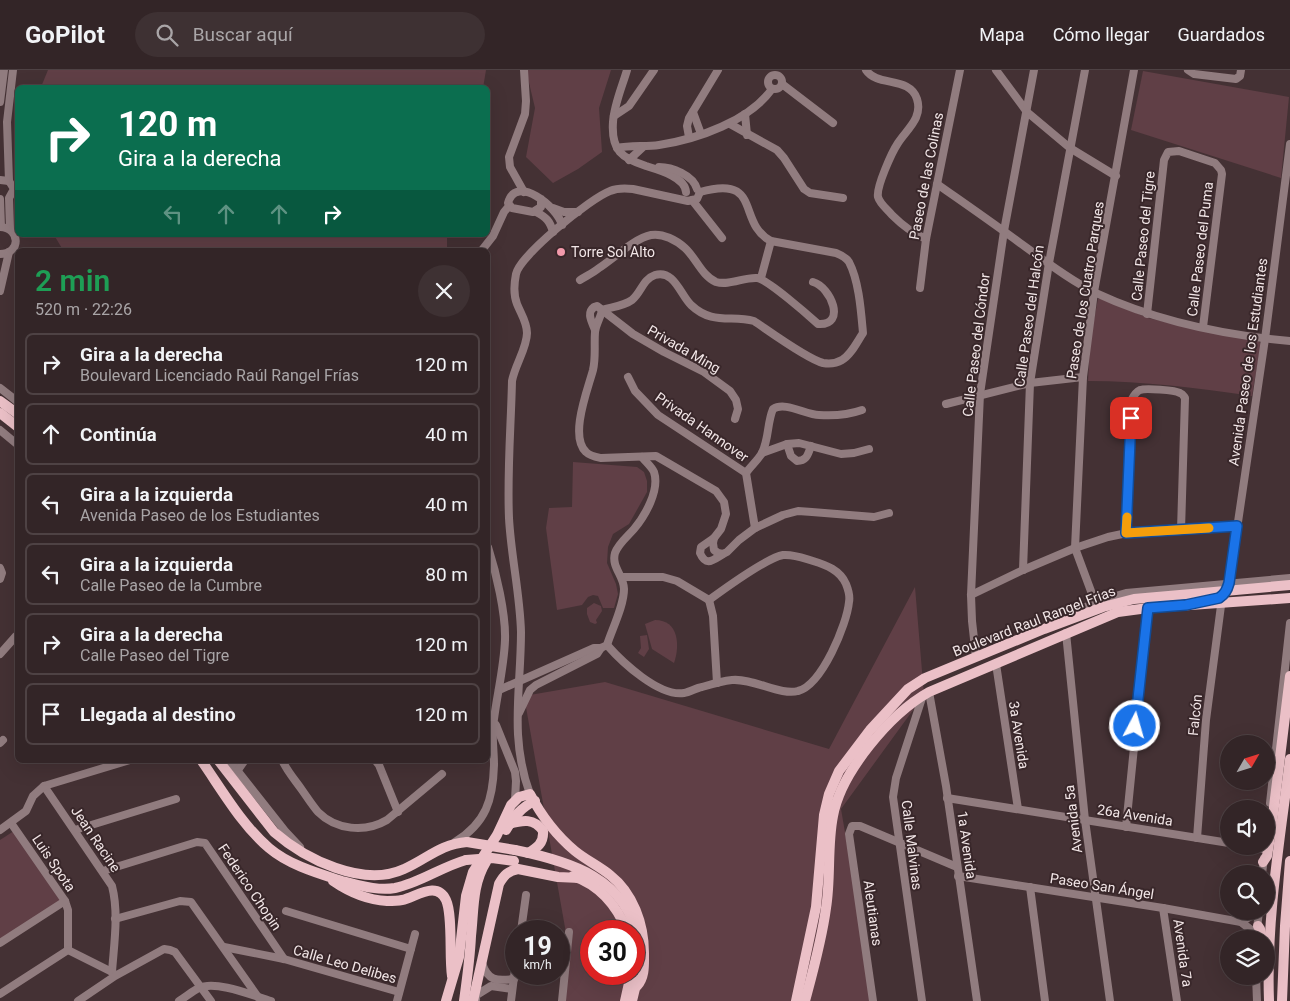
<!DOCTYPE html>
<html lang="es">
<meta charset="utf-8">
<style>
body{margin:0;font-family:Roboto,sans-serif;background:#3e3133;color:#f1f3f6;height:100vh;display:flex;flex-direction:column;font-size:19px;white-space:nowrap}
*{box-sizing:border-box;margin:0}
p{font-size:16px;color:#a9a5a7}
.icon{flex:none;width:28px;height:28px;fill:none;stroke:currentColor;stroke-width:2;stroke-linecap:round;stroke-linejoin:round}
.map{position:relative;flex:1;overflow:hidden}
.details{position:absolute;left:15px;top:178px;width:475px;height:515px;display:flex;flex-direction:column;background:#332527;border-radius:8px;box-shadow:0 5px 20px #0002,0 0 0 1px #4e4244}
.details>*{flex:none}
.banner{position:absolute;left:15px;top:15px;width:475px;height:152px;border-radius:8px;box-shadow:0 5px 20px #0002,0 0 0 1px #4e4244;background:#0b6e4f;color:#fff;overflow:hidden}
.needle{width:32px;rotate:51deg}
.fabs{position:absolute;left:1220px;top:665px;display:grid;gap:10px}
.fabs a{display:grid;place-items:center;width:55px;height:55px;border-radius:50%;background:#332527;box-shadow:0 5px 20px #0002,0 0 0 1px #4e4244;font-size:25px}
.speed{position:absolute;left:505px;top:850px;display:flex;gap:10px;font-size:25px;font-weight:700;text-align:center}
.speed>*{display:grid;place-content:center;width:65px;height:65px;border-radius:50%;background:#332527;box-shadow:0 5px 20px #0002,0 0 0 1px #4e4244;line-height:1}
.speed small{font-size:12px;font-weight:400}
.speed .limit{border:8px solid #d22;background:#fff;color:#111}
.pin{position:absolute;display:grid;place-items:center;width:42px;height:42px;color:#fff;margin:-21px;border-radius:10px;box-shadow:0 2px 8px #0006}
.me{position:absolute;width:55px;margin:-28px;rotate:6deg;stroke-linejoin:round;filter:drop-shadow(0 0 4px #0008)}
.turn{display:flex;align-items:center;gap:18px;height:105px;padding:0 20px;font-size:22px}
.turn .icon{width:65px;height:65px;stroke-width:2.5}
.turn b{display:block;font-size:35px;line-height:42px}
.lanes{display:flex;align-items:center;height:48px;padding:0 20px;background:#0003;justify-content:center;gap:25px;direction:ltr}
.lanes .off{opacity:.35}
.round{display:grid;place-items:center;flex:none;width:52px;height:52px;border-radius:26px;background:#3e3133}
.headline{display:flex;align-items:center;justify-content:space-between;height:85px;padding:0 20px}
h1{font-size:30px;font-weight:600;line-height:38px;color:#1e9e55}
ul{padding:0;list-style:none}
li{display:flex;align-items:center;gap:15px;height:62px;margin:0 10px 8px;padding:0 10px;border:2px solid #4e4244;border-radius:8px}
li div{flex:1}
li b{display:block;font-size:19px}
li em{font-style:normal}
header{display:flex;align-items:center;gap:30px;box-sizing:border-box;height:70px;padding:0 25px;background:#332527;border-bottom:1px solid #4e4244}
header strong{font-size:24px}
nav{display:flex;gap:28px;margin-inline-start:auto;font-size:18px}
.search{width:350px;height:45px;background:#3e3133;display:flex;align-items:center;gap:12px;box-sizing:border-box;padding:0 18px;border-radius:28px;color:#a9a5a7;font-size:19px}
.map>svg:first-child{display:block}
.green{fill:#603f46;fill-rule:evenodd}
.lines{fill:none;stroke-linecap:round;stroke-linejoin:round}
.minor{stroke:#917c7f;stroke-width:8}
.major{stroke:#ebc0c7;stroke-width:10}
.major-bridge{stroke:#ebc0c7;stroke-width:10}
.route-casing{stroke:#114b97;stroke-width:12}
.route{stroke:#1a73e8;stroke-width:9}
.slow{stroke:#f59e0b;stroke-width:9}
.poi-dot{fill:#f39aab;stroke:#39272a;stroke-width:2}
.labels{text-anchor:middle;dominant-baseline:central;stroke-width:4;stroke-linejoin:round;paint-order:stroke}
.street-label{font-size:14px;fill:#f2e6e7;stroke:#39272a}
.poi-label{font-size:14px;fill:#f2e6e7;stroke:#39272a;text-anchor:start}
</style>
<header>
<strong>GoPilot</strong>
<div class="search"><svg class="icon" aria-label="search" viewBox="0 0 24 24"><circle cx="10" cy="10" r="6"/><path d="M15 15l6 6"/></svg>Buscar aquí</div>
<nav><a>Mapa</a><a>Cómo llegar</a><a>Guardados</a></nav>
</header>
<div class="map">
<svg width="1290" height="931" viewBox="0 0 1290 931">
<rect width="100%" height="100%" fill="#443134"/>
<g class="green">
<path d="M48 0H486L483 18 41 17Z"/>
<path d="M526 0H611L599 38 602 82 578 99 553 113 526 87 535 38Z"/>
<path d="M1143 1 1289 27 1281 108 1131 60Z"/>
<path d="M54 165H447V180H63Z"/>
<path d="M1098 229H1102L1148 248 1204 261 1257 269 1261 274 1252 326C1197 318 1144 311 1088 311L1090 271Z"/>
<path d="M573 392 637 397 644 402 647 411V422L629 454 613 464 608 477 607 493 616 514 618 524 614 538H603L598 526 593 525 588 527 582 535 557 540 546 458 549 438 572 437Z"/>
<path d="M915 517 924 625 841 739 874 931H564L569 880 524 626 605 612 829 679ZM591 861H634V904H591Z"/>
<path d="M594 533 601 536 602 541 596 550 597 553 595 554 590 552 587 544V538Z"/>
<path d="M655 550C679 550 680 576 674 593L652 579 645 554Z"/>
<path d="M647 565 649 579 644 587 638 583 641 578 640 566Z"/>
<path d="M14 761 62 830 0 869V770Z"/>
</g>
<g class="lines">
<g class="minor">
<path d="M524 0 526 31 525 44 509 87 510 97 524 122"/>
<path d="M627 0C622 17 614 35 613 52 611 81 622 88 646 96 659 100 685 107 686 122"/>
<path d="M866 0C877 17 910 6 917 29 923 48 907 59 898 73 892 82 876 117 878 127 880 134 887 139 892 145 902 155 912 163 926 169"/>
<path d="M996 0 1027 42 1070 78 1116 106"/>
<path d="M1188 0 1194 4 1236 9 1240 6 1241 0"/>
<circle cx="775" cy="12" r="7"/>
<path d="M782 14 833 53"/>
<path d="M0 32 4 0"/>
<path d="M693 42 701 64"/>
<path d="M745 44 747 65"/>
<path d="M614 46 629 36 654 0"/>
<path d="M730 54 777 80 784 88 804 119 810 123 843 128"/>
<path d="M689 67 687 56 689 48 718 0"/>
<path d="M617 78C631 75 645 77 659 75 698 69 749 51 772 19"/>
<path d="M629 90 643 77"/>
<path d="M659 97C672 97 693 105 697 119"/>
<path d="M0 110 9 111 14 119 9 128 10 159"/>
<path d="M9 111 7 52 13 0"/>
<path d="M937 114C964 133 993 153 1020 173 1044 190 1069 210 1096 223 1156 251 1224 265 1290 271"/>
<path d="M0 129 1 157"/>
<path d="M541 129V137L533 142 512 138 508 133C516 104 557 136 562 155"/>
<path d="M692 130 722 168"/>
<path d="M553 138 564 142H578"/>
<path d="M536 142C546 147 550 151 553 162"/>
<path d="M0 157C21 158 21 184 0 184"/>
<path d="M482 180 493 166 504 142 509 136"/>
<path d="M761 208 771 171"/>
<path d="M580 210C586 206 593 203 599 198 613 189 635 168 651 165 663 163 676 170 685 178 696 188 702 206 716 212 729 216 744 207 757 208 767 209 808 245 818 254 847 256 831 217 813 212"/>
<path d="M920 218 926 169 960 0"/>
<path d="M0 221 9 182"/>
<path d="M602 240C612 237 624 236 632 230 641 223 643 209 655 205 674 199 681 226 691 235 712 255 731 245 754 251 769 261 807 289 823 293 829 294 837 293 842 290 851 285 857 272 863 263 861 241 859 211 849 192 846 187 841 185 836 183L771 171C736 153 763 104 700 122"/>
<path d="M602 240C601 247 596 254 595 262 594 275 596 287 593 300 588 319 569 366 586 382 590 386 596 387 601 388L656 386 716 421 724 432 726 444 721 459 714 468 713 473 714 480 718 483 723 484 727 482 739 470 755 458 783 445 798 441 812 442 874 447 889 443"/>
<path d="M1147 244 1164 90 1168 82 1179 81 1215 93 1221 100 1222 104 1203 257"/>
<path d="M595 260C592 252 586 243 594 237L597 236 633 264 664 282 704 302 730 321 736 330 738 339 735 349"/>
<path d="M628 307 635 321 658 345 746 403"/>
<path d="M0 318 18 332"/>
<path d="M946 334 1030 313 1083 307"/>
<path d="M0 360 18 375"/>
<path d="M787 374 791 386 797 391C807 391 808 384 811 376"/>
<path d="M762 383 787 374 799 373 841 384 854 383 869 379"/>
<path d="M755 458 746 403C751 396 758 390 762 383 769 369 767 353 773 339 785 331 806 345 819 345 834 346 848 345 862 340"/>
<path d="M1127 463 1132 329C1134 325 1136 322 1140 320 1145 318 1175 320 1180 323 1183 324 1183 325 1185 328L1181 460"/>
<path d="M714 468 701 477 700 483C706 497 713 490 723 484"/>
<path d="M0 498 2 503 0 509"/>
<path d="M1023 500 1030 313 1049 193 1085 0"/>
<path d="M622 507H663L677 511 709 530"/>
<path d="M1229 513 1265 269 1290 74"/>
<path d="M971 525 1023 500 1075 478 1108 467 1127 463 1237 456"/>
<path d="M709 530 713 546 717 613"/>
<path d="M1095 532 1075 478 1083 307 1094 222 1134 0"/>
<path d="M1066 548 1095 532 1126 523 1290 508"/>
<path d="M1066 563 1085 750 1110 931"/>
<path d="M607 575C622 592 659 627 684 623 690 622 696 618 702 617 712 614 722 611 732 610 753 608 781 626 798 621 822 615 847 554 849 532 850 527 848 519 846 514 840 500 826 495 813 491 803 488 794 484 783 485 767 488 724 519 709 530"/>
<path d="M0 584 16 566"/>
<path d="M976 587 972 551 971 525 980 324 1004 161 1034 0"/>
<path d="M996 594 1018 739"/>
<path d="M499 620 594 578H601L607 575C612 559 624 536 624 519 624 506 611 497 615 483 618 474 628 466 634 459 645 446 660 420 654 402 652 397 645 391 642 387"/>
<path d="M929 622 946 716 977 931"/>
<path d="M519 643 530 620 536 615 597 584 601 578"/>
<path d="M496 655 515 702 516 711 515 730"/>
<path d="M0 673 3 670"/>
<path d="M229 690 285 761 300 777"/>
<path d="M282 690C287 701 295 710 302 720 307 727 312 735 318 742 336 760 365 763 387 750L442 704"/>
<path d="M375 690 379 695 398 742"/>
<path d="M238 700 245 690"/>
<path d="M44 716 112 816C119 843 114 874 112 902"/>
<path d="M530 724C509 667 521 620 521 562 520 524 511 486 509 448 507 402 511 356 512 311 515 295 527 278 527 263 527 252 521 244 517 234 513 224 514 214 516 204 520 185 591 128 610 121 617 118 625 118 633 119L688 131 697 129 700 122"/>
<path d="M947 728 1229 773"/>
<path d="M1270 733 1290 553"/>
<path d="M11 753 65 831 68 840V880"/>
<path d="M1126 757 1148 538"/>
<path d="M0 760 26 741 33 726 44 716 130 690"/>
<path d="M75 760 176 729"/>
<path d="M1197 768 1206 650 1222 528"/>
<path d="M455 772C486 753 493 730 494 695 494 682 492 669 493 657 496 628 504 599 505 570 506 544 496 502 488 477"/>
<path d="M1247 776 1264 779"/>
<path d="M103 801 197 772 205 773 284 889"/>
<path d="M1262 804 1264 788"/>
<path d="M958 806 1163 838 1241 852 1250 859 1257 868"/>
<path d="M1030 817 1045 931"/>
<path d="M1163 838 1177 931"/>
<path d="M286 841 411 879"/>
<path d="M115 849 180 831 191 832 258 927"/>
<path d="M1241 852 1251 846 1256 841"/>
<path d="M1257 859 1259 841"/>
<path d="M521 861 526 825"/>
<path d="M0 873 65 831"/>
<path d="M224 877 284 889 399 922"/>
<path d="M482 893C488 911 496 911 514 909"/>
<path d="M1256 906 1257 931"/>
<path d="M0 924 68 880 112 902 114 904"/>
<path d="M476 929 475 926 491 916 512 919"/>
<path d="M78 931 115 906 164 879 170 880 175 882 211 931"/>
<path d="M179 931C186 927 192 921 199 918 216 910 254 926 271 931"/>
<path d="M397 931 415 864"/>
<path d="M511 931 516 891"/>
<path d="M562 931 569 862"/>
<path d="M873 931 849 764 852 756H860L957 797"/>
<path d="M922 931 893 727 896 708 923 625"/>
</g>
<g class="major">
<path d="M0 331 18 344"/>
<path d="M0 343 18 357"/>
<path d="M201 690C222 720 241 754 269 778 289 795 317 803 342 811 359 815 377 821 395 818 420 813 441 797 466 790"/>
<path d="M218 690 274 762C305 789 363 818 404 799 427 789 440 774 467 772"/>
<path d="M509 754C523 750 534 748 543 761 544 773 537 778 528 783"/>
<path d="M506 760C513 748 521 737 535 731"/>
<path d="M515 780C569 791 628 808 638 871"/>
<path d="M1263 792 1267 786 1271 761 1290 606"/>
<path d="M573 806C599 815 617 836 627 861"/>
<path d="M333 811C349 822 367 830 387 831 391 831 397 831 402 830 416 827 437 810 446 830 453 845 449 887 452 906"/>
<path d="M1258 856 1260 859 1262 869"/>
<path d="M446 931 459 887 466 826 473 802 497 765 511 735 519 727 530 724C541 745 557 766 575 781 586 790 599 796 610 805 633 823 644 854 644 883 644 895 645 907 637 916"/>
<path d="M464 931C467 909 470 888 471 866 474 840 472 815 486 792"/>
<path d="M473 931 499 814C504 805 508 801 518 799L558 807 580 808"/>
<path d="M625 931 631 904"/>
<path d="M632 931 637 910"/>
<path d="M796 931 816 837 824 745 829 724 839 701 870 660 908 619 925 608 1044 559 1103 537 1134 529 1203 523"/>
<path d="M805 931C813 901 822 869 826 838 831 808 827 776 833 746 841 702 890 644 929 622L1118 542 1148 538 1290 528"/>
<path d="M1269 931C1266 850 1280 769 1290 689"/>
<path d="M1282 931 1285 856 1290 791"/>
</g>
<g class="major-bridge">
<path d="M1203 523 1290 515"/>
<path d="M467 772 515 780"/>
<path d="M466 790 492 788 514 791"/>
</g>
</g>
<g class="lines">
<g class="route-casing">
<path id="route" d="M1131 348 1126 463 1237 456 1229 513C1227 520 1225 524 1219 528L1186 535 1148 538 1135 656"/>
</g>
<use href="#route" class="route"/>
<path class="slow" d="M1127 447 1126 463 1209 458"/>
</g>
<circle class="poi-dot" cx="561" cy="182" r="5"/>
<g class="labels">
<g class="street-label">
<text transform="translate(926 106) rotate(-79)">Paseo de las Colinas</text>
<text transform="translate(1143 166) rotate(-84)">Calle Paseo del Tigre</text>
<text transform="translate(1200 179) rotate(-83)">Calle Paseo del Puma</text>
<text transform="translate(1085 220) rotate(-81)">Paseo de los Cuatro Parques</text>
<text transform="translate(1029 246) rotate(-82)">Calle Paseo del Halcón</text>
<text transform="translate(976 275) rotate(-83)">Calle Paseo del Cóndor</text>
<text transform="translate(684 279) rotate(30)">Privada Ming</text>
<text transform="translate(1248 292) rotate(-82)">Avenida Paseo de los Estudiantes</text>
<text transform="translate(702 357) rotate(35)">Privada Hannover</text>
<text transform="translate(1034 551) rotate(-21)">Boulevard Raul Rangel Frias</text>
<text transform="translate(1195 645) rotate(-84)">Falcón</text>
<text transform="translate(1019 665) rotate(81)">3a Avenida</text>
<text transform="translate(1135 745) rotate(9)">26a Avenida</text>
<text transform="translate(1073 749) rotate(-97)">Avenida 5a</text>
<text transform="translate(96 769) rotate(56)">Jean Racine</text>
<text transform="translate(912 775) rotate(83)">Calle Malvinas</text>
<text transform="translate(967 775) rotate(82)">1a Avenida</text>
<text transform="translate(54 793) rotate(56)">Luis Spota</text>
<text transform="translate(1102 816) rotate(9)">Paseo San Ángel</text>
<text transform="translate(250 817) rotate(56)">Federico Chopin</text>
<text transform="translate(873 843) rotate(82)">Aleutianas</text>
<text transform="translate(1183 883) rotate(82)">Avenida 7a</text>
<text transform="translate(345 894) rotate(16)">Calle Leo Delibes</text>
</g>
<g class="poi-label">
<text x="571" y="182">Torre Sol Alto</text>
</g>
</g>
</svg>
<div class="fabs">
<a><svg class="needle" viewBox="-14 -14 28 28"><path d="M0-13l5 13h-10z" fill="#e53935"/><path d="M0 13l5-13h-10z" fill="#a9a5a7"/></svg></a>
<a><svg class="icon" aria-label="sound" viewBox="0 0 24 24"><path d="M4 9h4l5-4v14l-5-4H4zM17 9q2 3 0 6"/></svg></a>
<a><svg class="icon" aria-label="search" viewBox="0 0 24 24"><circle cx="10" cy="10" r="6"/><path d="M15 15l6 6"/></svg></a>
<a><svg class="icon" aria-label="layers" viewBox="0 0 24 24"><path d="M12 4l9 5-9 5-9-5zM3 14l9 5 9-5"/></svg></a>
</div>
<div class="speed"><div>19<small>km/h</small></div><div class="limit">30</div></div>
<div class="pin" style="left:1131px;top:348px;background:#d93025"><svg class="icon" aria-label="arrive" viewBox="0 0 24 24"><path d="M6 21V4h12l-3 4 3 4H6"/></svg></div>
<svg class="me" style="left:1135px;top:656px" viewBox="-20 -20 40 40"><circle r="17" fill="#1a73e8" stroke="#fff" stroke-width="3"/><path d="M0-11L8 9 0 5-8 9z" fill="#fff"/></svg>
<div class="banner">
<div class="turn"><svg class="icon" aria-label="right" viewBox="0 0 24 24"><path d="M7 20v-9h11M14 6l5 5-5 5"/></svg><div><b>120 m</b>Gira a la derecha</div></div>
<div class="lanes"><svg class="icon off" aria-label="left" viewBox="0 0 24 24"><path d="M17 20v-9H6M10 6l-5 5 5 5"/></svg><svg class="icon off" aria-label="ahead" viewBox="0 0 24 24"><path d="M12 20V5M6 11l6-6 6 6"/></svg><svg class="icon off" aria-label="ahead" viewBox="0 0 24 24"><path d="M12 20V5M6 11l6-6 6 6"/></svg><svg class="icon" aria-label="right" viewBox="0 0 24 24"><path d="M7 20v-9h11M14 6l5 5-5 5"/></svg></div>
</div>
<section class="details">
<div class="headline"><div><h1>2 min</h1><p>520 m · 22:26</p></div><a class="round"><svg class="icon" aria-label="close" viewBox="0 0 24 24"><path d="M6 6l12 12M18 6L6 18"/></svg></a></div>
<ul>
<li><svg class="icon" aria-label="right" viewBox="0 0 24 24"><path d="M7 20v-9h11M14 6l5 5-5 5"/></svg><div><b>Gira a la derecha</b><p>Boulevard Licenciado Raúl Rangel Frías</p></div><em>120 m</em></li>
<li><svg class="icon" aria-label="ahead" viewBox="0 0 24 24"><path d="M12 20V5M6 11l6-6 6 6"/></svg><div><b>Continúa</b></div><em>40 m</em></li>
<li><svg class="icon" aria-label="left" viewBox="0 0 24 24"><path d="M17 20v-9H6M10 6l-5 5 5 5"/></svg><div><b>Gira a la izquierda</b><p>Avenida Paseo de los Estudiantes</p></div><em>40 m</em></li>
<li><svg class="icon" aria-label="left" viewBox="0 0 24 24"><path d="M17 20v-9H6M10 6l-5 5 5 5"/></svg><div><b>Gira a la izquierda</b><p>Calle Paseo de la Cumbre</p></div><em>80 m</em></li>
<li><svg class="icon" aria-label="right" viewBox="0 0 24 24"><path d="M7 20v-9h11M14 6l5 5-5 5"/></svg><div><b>Gira a la derecha</b><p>Calle Paseo del Tigre</p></div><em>120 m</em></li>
<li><svg class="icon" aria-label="arrive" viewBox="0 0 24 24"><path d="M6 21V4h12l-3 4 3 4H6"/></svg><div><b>Llegada al destino</b></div><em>120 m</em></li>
</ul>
</section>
</div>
